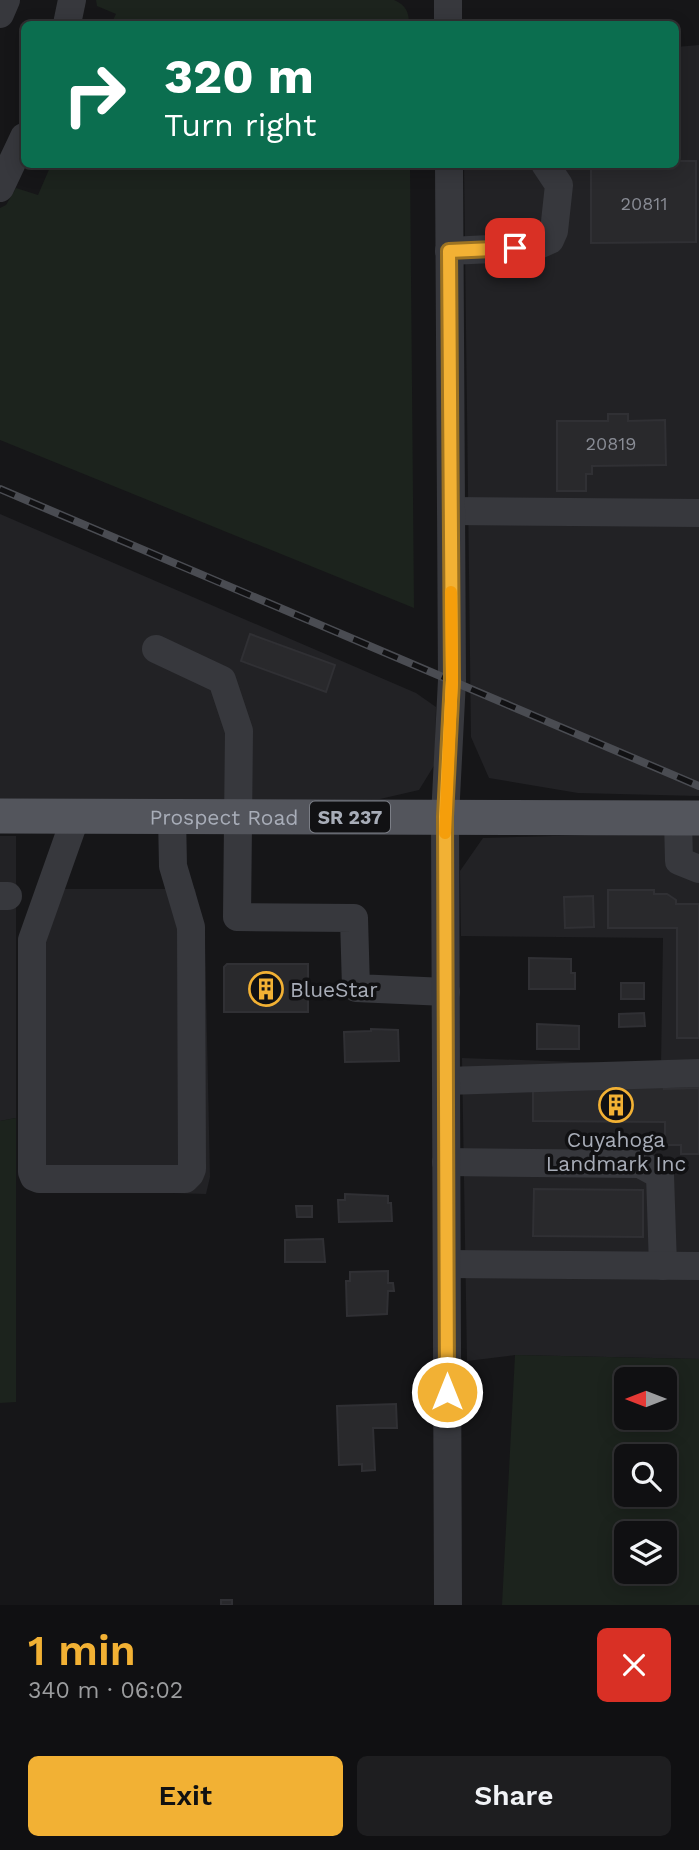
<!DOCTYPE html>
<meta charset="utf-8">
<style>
body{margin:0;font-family:"Work Sans",sans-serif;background:#1e1e20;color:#f1f3f6;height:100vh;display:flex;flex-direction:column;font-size:26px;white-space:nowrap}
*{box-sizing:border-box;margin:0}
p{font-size:23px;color:#9c9d9f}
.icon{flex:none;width:38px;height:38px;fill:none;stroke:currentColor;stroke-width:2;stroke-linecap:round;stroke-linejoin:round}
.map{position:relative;height:1605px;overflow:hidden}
.panel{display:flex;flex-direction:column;background:#101012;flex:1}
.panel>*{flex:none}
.guide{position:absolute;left:21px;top:21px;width:658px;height:147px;border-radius:10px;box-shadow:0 4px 18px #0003,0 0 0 2px #303032;background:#0b6e4f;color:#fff;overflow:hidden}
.needle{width:46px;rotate:270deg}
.buttons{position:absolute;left:614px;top:1367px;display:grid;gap:14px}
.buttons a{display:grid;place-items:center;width:63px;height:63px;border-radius:10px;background:#101012;box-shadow:0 4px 18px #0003,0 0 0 2px #303032;font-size:35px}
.pin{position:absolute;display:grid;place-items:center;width:60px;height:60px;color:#fff;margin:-30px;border-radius:14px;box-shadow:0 4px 10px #0006}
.me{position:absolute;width:77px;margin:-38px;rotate:0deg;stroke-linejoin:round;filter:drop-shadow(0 0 5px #0008)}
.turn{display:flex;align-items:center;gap:24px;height:147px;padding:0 28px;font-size:32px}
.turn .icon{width:91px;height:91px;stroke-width:2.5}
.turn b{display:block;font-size:49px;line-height:60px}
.round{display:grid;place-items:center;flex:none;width:74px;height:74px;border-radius:10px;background:#1e1e20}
.overview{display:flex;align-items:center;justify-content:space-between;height:119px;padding:0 28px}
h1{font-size:42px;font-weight:600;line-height:52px;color:#f2b134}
.primary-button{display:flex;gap:14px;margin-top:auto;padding:14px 28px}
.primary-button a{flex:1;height:80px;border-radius:10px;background:#f2b134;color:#111;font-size:28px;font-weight:600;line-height:80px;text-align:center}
.primary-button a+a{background:#1e1e20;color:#f1f3f6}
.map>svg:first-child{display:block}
.built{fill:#222225}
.green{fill:#1c231d;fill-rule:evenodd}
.building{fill:#29292c;stroke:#303034;stroke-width:2}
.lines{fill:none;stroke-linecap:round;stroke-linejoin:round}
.minor{stroke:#37383d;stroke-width:28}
.major{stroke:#53555c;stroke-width:35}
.rail-casing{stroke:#4a4c52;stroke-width:8}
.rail{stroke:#111113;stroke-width:5;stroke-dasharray:16;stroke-linecap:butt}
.route-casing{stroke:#9d7322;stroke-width:18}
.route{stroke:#f2b134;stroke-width:12}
.slow{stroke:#f59e0b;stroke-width:12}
.labels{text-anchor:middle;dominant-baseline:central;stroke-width:7;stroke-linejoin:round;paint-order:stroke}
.number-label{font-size:18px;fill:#888b94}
.shield{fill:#111113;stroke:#7b7e86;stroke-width:2}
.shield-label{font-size:19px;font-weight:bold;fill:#a8adb8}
.street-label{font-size:21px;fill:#a8adb8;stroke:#111113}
.poi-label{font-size:21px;fill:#a8adb8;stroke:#111113;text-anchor:start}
</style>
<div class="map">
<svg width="699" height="1605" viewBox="0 0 699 1605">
<rect width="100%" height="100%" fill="#161618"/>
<g class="built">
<path d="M699 45V796L578 793 489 778 471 737 464 165 676 164V47Z"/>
<path d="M0 514 416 693 436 707 435 764 419 790 380 799 0 801Z"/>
<path d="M699 832V1359L515 1355 467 1361 462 1058 661 1065 663 938 461 936 460 871 483 838Z"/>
<path d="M0 836H16V1118L0 1121Z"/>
<path d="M43 889H195L205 944 210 1177 206 1194 40 1189Z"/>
</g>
<g class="green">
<path d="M96 0H394C406 5 409 12 409 24H111L116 14 97 6Z"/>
<path d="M51 165H410L414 608 0 440V208L6 205 16 188 38 195Z"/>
<path d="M16 1118V1402L0 1403V1121Z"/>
<path d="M515 1355 699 1359V1605H502ZM665 1379V1418H626V1379ZM626 1456H665V1494H626ZM626 1533H665V1572H626Z"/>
</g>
<g class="building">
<path d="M676 161H696V242L591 243V164H676Z"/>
<path d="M608 414H628V421L665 420 666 465 592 466V474H586V491H557V421H608Z"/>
<path d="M250 634 335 665 326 692 241 661Z"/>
<path d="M608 890H654V894H667L676 900V904H699V1038H677V928H608Z"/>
<path d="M593 896 594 927 565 928 564 897Z"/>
<path d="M529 958 571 959V973H575V989H529Z"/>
<path d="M227 964H308V1012H224V967Z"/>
<rect x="621" y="983" width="23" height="16"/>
<path d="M644 1013 645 1026 619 1027V1014Z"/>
<path d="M537 1024 579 1026V1049H537Z"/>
<path d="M371 1029 398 1030 399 1061 345 1062 344 1032 371 1031Z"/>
<path d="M533 1084 664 1085V1089L699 1088V1154H681V1145H665V1122L533 1121Z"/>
<path d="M534 1189 643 1190V1237L533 1236Z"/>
<path d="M345 1194 388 1196V1203H391L392 1221 339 1222 338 1200H345Z"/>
<path d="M296 1206H312V1217H297Z"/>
<path d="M323 1239 325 1262H285V1240Z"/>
<path d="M388 1271V1283H393L394 1291H388L387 1314 347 1316 346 1281H350V1272Z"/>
<path d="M396 1404 397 1428H373L375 1470 362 1471V1464L339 1465 337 1406Z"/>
<rect x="221" y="1600" width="11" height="5"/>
</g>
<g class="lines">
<g class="minor">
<path d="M448 0V24"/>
<path d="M0 14 6 0"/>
<path d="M67 24 72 0"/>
<path d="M0 188 24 137"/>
<path d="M449 251 534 247 550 240 554 231 559 185 545 164"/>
<path d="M451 511 699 513"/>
<path d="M156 649 222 680 239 731 237 917 354 918 356 988 446 992"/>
<path d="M76 816 32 940V1172L34 1177 39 1179H185L190 1174 192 1169 191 927 173 866 172 816"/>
<path d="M678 819 679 861 699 869"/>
<path d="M0 896H8"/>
<path d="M446 1081 699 1073"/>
<path d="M446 1162 640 1164 660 1175 663 1266"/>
<path d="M447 1264 699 1266"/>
<path d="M448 1605 445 817 452 680 449 164"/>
</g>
<path class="major" id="s1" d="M0 816 699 818"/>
<g class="rail-casing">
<path id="rail" d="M0 489 699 786"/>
</g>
<use href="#rail" class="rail"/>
</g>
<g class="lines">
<g class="route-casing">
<path id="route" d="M447 1392 445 817 452 680 449 251 515 248"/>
</g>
<use href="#route" class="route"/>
<path class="slow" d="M445 833 452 680 451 592"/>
</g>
<defs>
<g id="building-ring" transform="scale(1.75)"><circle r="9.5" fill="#111113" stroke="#f2b134" stroke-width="1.5"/><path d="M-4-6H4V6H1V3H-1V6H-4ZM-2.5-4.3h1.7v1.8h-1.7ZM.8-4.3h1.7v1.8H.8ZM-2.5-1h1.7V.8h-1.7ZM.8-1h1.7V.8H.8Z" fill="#f2b134"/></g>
</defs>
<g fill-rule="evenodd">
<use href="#building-ring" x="266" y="989"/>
<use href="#building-ring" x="616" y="1105"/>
</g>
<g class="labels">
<g class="number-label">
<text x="644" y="203">20811</text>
<text x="611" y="443">20819</text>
</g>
<rect class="shield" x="310" y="801.5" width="80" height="31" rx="5"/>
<g class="shield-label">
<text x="350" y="817">SR 237</text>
</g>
<g class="street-label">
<text stroke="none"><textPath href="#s1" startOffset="224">Prospect Road</textPath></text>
</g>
<g class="poi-label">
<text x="290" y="989">BlueStar</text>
<text x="616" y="1139" text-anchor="middle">Cuyahoga<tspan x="616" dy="24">Landmark Inc</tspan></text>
</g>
</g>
</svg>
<div class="buttons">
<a><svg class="needle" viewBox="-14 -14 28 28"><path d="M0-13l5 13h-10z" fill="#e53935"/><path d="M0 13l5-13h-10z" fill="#9c9d9f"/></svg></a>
<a><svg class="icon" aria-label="search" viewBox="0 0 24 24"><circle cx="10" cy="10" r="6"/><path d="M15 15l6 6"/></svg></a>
<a><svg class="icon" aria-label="layers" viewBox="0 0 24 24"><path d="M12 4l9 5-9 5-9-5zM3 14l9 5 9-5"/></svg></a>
</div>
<div class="pin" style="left:515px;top:248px;background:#d93025"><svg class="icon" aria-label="arrive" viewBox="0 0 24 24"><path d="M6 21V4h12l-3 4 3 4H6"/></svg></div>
<svg class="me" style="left:447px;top:1392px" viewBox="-20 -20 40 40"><circle r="17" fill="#f2b134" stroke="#fff" stroke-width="3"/><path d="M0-11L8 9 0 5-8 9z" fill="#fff"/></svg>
<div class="guide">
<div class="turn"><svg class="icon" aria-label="right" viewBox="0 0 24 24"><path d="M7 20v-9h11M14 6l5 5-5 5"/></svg><div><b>320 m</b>Turn right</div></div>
</div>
</div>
<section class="panel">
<div class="overview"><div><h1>1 min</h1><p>340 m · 06:02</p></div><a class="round" style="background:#d93025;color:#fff"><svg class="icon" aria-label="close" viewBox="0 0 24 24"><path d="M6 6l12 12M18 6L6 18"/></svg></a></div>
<div class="primary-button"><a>Exit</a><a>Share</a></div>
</section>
